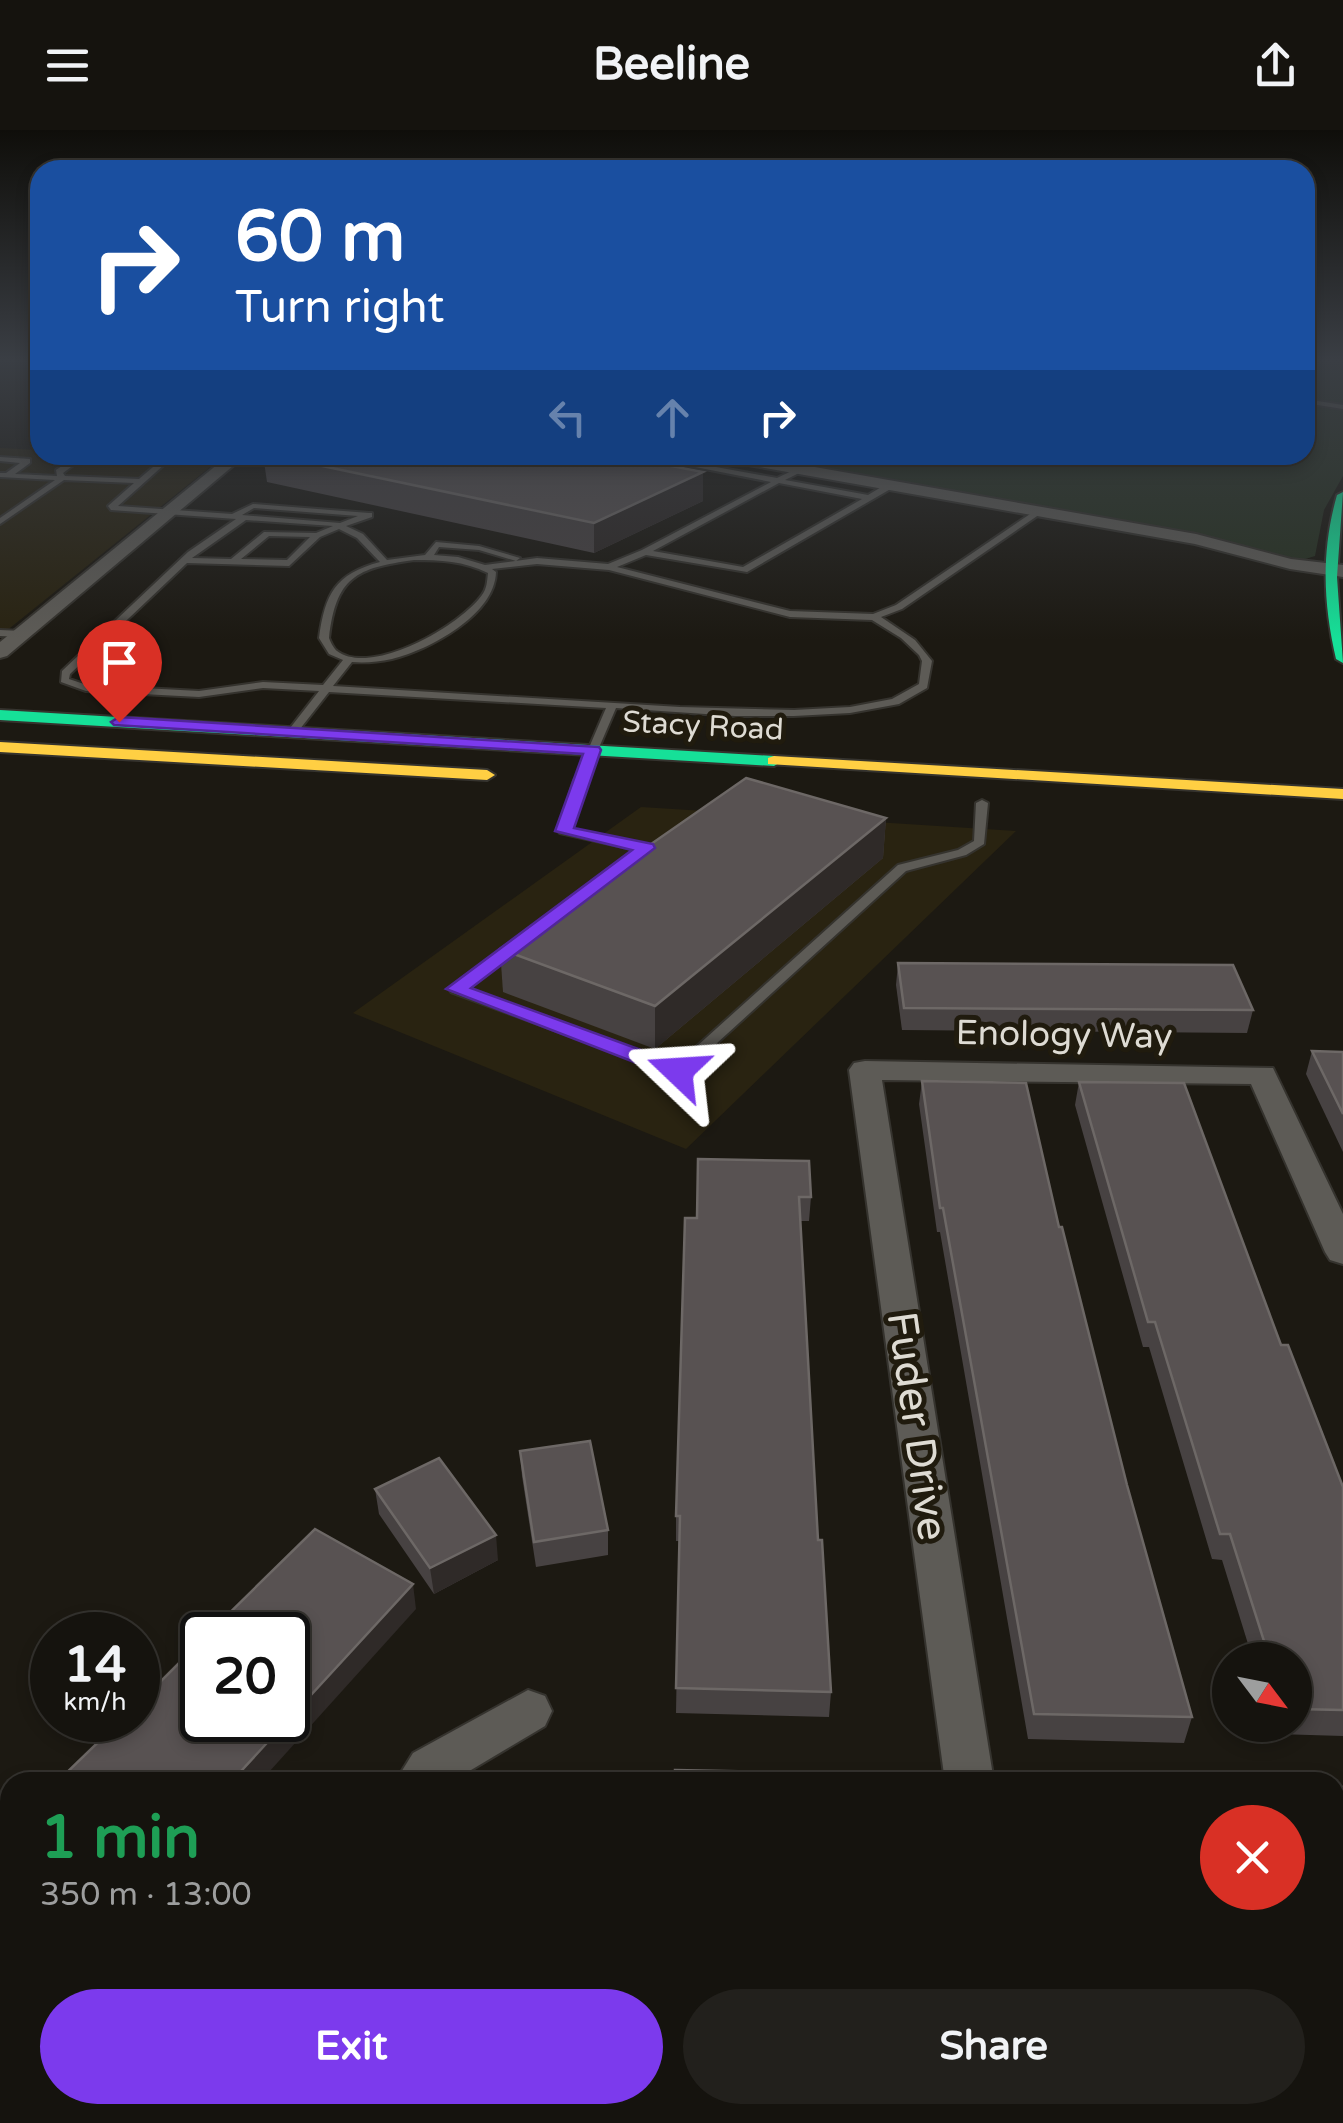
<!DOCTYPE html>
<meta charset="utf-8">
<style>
body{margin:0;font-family:"Varela Round",sans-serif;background:#22201c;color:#f1f3f6;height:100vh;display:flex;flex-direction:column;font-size:38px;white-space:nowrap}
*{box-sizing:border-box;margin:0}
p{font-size:32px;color:#9d9e9e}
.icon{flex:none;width:55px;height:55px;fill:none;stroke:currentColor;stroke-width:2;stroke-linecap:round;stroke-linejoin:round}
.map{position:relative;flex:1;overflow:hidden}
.sheet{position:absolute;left:0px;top:1642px;width:1345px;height:352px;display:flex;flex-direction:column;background:#15130e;border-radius:30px 30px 0 0;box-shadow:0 5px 15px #0003,0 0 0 2px #34322e}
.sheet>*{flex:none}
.hud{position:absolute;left:30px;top:30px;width:1285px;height:305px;border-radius:30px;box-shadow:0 5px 15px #0003,0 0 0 2px #34322e;background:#1a4fa0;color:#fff;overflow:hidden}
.needle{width:65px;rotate:122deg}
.tools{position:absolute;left:1212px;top:1512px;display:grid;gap:20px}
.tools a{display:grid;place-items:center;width:100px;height:100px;border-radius:50%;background:#15130e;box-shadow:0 5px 15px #0003,0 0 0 2px #34322e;font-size:50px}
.speed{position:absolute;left:30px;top:1482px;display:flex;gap:20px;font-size:50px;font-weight:700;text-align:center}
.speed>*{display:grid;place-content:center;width:130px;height:130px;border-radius:50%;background:#15130e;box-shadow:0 5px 15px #0003,0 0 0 2px #34322e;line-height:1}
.speed small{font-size:25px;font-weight:400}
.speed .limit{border:5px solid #111;border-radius:15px;background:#fff;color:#111}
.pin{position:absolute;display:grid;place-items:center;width:85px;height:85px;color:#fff;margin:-102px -42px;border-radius:50% 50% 50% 0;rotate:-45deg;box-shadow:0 0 10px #0007}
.pin .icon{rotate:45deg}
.me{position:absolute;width:110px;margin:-55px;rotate:290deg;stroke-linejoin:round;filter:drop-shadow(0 0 8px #0008)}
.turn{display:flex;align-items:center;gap:35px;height:210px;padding:0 40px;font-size:45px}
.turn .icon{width:130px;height:130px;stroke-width:2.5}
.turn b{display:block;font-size:70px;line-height:85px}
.lanes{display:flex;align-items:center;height:95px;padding:0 40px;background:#0003;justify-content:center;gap:50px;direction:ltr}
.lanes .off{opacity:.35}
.round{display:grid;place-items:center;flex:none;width:105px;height:105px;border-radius:52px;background:#22201c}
.summary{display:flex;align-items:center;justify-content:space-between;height:170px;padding:0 40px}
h1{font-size:60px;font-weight:800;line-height:75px;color:#1e9e55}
.primary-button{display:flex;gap:20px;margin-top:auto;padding:20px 40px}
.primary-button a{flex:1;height:115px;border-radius:60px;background:#7c3aed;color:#fff;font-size:40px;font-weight:800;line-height:115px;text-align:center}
.primary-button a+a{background:#22201c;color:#f1f3f6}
header{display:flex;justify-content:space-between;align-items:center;height:130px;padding:0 40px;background:#15130e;font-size:45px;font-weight:800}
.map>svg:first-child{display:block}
.built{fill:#292311}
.green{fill:#283222}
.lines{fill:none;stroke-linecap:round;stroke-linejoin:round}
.lane-casing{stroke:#35332e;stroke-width:4}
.street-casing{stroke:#35332e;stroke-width:4}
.fast-casing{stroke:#35332e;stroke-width:4}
.slow-casing{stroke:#35332e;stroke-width:4}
.lane{fill:#5d5b56;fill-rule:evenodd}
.street{fill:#5d5b56;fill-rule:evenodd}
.fast{fill:#16e098;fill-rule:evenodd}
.slow{fill:#ffcf43;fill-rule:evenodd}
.wall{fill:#474242}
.shaded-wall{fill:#2f2a28}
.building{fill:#585252;stroke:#6d6866;stroke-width:2.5}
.route{fill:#7c3aed;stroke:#51269a;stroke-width:2.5}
.labels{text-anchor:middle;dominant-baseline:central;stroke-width:10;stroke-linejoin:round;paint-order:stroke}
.far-street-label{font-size:30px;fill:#dedbd3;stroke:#201b0e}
.street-label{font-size:35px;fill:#dedbd3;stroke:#201b0e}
.near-street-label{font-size:42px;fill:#dedbd3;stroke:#201b0e}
</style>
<header><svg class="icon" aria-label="menu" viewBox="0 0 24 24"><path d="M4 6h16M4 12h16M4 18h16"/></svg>Beeline<svg class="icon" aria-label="share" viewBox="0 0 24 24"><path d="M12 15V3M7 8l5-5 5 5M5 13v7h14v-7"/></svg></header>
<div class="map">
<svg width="1343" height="1993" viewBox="0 0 1343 1993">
<rect width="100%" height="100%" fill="#1c1912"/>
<g class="built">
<path d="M0 318 40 320V325H225L0 506Z"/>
<path d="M641 677 1016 701 686 1019 353 883Z"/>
</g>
<path class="green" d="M1305 231H1343V346L1324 380 1315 426 1299 431 1201 407 749 325H1305Z"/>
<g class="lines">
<g class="lane-casing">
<g id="lane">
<path d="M1305 269 1343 275V279L1305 273Z"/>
<path d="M78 325H87L63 343 65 346 139 349 167 325H175L118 376 232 384 253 374 369 383H372V387L346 396 363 404 387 430 425 425 436 412 479 416 520 428 516 431 479 420 439 417 434 425 458 427 485 435 537 428 608 434 642 420 771 352 634 325H650L777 348 800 337 803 341 785 350 868 365 888 353H894V357L747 442 646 425 617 437 790 481 873 484 896 475 1036 380 1043 382 902 479 881 487 915 510 932 531 927 558 899 574 850 583 794 586H735L616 578 598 620 593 623 588 620 606 578 329 562 296 604 292 605 287 602 319 561 263 558 199 567 86 561 61 552 62 541 188 422 236 389 111 380 108 376 134 353 64 350 0 394V388L55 350 0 347V343H6L20 333 0 331V327L30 329V333L15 344 57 346 56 340ZM779 353 862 369 743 437 653 421ZM254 378 358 386 340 393 242 385ZM246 390 333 396 316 403 264 402 231 429 192 428ZM339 399 357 408 380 432C335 444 325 464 319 508L329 524 343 530 323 555 263 552 199 561 87 555 69 549 70 544 187 433 289 436 320 407ZM269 406 310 407 287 430 241 429ZM414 430C440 430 464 431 488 443 487 452 487 458 482 465 461 495 372 547 337 521 334 519 330 511 329 508 336 447 356 438 414 430ZM537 434 609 440 790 487 872 490 901 508 919 525 922 531 919 554 892 569 850 577 794 580 680 577 333 556 352 532C365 533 378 532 392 529 429 520 495 485 496 442L492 439Z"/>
<path d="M0 500 22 501 27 504 22 507 0 506Z"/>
<path d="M579 647 584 650 570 699 650 716V720L631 733 625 729 636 720 560 703 558 701 574 650Z"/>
<path d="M982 670 988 673 984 714 966 725 906 741 683 944H673L451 862 449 859 511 812H521L522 815 521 818 466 858 676 935 898 735 958 720 974 711 976 673Z"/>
</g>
</g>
<g class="street-casing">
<g id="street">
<path d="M229 325H246L7 526 0 528V512Z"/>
<path d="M712 325H746L1196 404 1291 429 1343 435V447L1290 439 1195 414 720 330Z"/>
<path d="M865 931 1273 938 1343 1084V1134L1330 1130 1325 1122 1251 954 882 950 994 1652H945L849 940 854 933Z"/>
<path d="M528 1560 545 1566 552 1581 545 1596 451 1652H395L413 1623Z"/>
<path d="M110 1985H172L168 1993H107Z"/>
<path d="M990 1985H1048L1049 1993H991Z"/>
</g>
</g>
<g class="fast-casing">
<g id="fast">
<path d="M1343 362 1337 447 1343 533 1336 529C1323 473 1321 421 1337 365Z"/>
<path d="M0 580 774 626 782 631 774 636 0 590Z"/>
</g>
</g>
<g class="slow-casing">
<g id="slow">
<path d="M0 612 487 640 495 645 487 650 0 622Z"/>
<path d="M774 626 1343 659V669L768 634V628Z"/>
</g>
</g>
<use href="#lane" class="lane"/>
<use href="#street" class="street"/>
<use href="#fast" class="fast"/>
<use href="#slow" class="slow"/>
</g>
<g class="wall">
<path d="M263 325H614L703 342V371L594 423 267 352Z"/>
<path d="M886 688 883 728 655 919 503 862 500 819Z"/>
<path d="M898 833 1253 880 1247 903 902 900 896 855Z"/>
<path d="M1312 921 1343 922V1022L1306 944Z"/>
<path d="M922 951 1059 1097 1127 1355 1192 1587 1184 1613 1028 1609 940 1102H937L919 974Z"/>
<path d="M1079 952 1281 1215 1343 1357V1606L1277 1604 1274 1595H1295V1530H1253L1222 1430 1212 1429 1149 1217H1143L1075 975Z"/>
<path d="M698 1029 811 1067 809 1091H800L818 1410 831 1562 829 1587 676 1583 679 1411H676V1386L697 1088Z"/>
<path d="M520 1321 608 1400V1425L536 1437 522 1346Z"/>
<path d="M375 1359 498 1430 434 1464 379 1384Z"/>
<path d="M1335 1657H1343V1819L1335 1792Z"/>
<path d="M282 1985H464L458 1993H292Z"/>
<path d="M1097 1985H1300L1302 1993H1098Z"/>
</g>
<g class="shaded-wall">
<path d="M703 342V371L594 423V393Z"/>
<path d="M886 688 883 728 655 919V876Z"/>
<path d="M496 1405 498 1430 434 1464 430 1438Z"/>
<path d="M413 1454 416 1479 260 1652H231Z"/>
<path d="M10 1891V1928L0 1939V1902Z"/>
<path d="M444 1985H464L458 1993H438Z"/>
</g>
<g class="building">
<path d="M270 325H614L703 342 594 393Z"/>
<path d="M746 648 886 688 655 876 500 819Z"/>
<path d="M898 833 1233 835 1253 880 904 878Z"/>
<path d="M1312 921 1343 922V984Z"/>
<path d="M922 951 1026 953 1059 1097H1062L1127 1355 1192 1587 1034 1584 943 1078H940Z"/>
<path d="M1079 952 1184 953 1281 1215H1288L1343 1357V1580L1295 1579V1530H1270L1230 1404H1220L1155 1192H1148Z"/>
<path d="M698 1029 809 1031 811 1067H799L818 1410H822L831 1562 676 1558 680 1386H676L685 1088H697Z"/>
<path d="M590 1311 608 1400 534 1412 520 1321Z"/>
<path d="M439 1328 496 1405 430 1438 375 1359Z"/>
<path d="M315 1399 413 1454 231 1652H57L121 1590H138V1574L202 1510V1590H288V1505H207Z"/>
<path d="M675 1640 837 1643 838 1652H675Z"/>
<path d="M1335 1657H1343V1757L1335 1731Z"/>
<path d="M10 1699V1891L0 1902V1709Z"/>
<path d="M305 1985H444L438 1993H315Z"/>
<rect x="666" y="1985" width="190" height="8"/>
<path d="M1109 1985H1300L1302 1993H1110Z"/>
</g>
<linearGradient id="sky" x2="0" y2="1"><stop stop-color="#0f0e0a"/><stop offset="0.45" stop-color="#3a3e44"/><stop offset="1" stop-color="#3a3e44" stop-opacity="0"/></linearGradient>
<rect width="1343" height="510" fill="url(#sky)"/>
<path class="route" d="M119 587 599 617 601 620 574 698 653 714 655 718 471 858 685 936 688 941 685 946H670L446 859 632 720 555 701 583 624 114 595 111 592Z"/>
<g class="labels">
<g class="far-street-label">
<text transform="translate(703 596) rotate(3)">Stacy Road</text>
</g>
<g class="street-label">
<text transform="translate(1064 905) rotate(1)">Enology Way</text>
</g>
<g class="near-street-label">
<text transform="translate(917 1296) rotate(82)">Fuder Drive</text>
</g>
</g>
</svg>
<div class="tools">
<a><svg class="needle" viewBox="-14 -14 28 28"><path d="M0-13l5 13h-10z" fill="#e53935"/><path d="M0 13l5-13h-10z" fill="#9d9e9e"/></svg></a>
</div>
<div class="speed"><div>14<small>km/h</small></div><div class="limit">20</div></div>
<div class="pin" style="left:119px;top:592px;background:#d93025"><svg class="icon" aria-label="arrive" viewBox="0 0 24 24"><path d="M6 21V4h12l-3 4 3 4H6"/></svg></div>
<svg class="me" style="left:678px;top:941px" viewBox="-20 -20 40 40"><path d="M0-17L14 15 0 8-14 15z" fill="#7c3aed" stroke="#fff" stroke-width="4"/></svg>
<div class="hud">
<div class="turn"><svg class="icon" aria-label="right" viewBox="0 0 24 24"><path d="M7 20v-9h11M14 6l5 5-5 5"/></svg><div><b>60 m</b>Turn right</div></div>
<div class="lanes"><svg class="icon off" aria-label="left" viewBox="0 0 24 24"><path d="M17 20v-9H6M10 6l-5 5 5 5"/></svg><svg class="icon off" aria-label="ahead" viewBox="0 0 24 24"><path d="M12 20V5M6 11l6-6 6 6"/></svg><svg class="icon" aria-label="right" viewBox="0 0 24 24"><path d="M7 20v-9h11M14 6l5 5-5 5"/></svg></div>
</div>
<section class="sheet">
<div class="summary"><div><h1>1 min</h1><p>350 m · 13:00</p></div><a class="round" style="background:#d93025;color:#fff"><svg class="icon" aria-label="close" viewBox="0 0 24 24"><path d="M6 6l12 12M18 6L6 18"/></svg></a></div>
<div class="primary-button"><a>Exit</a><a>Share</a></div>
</section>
</div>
